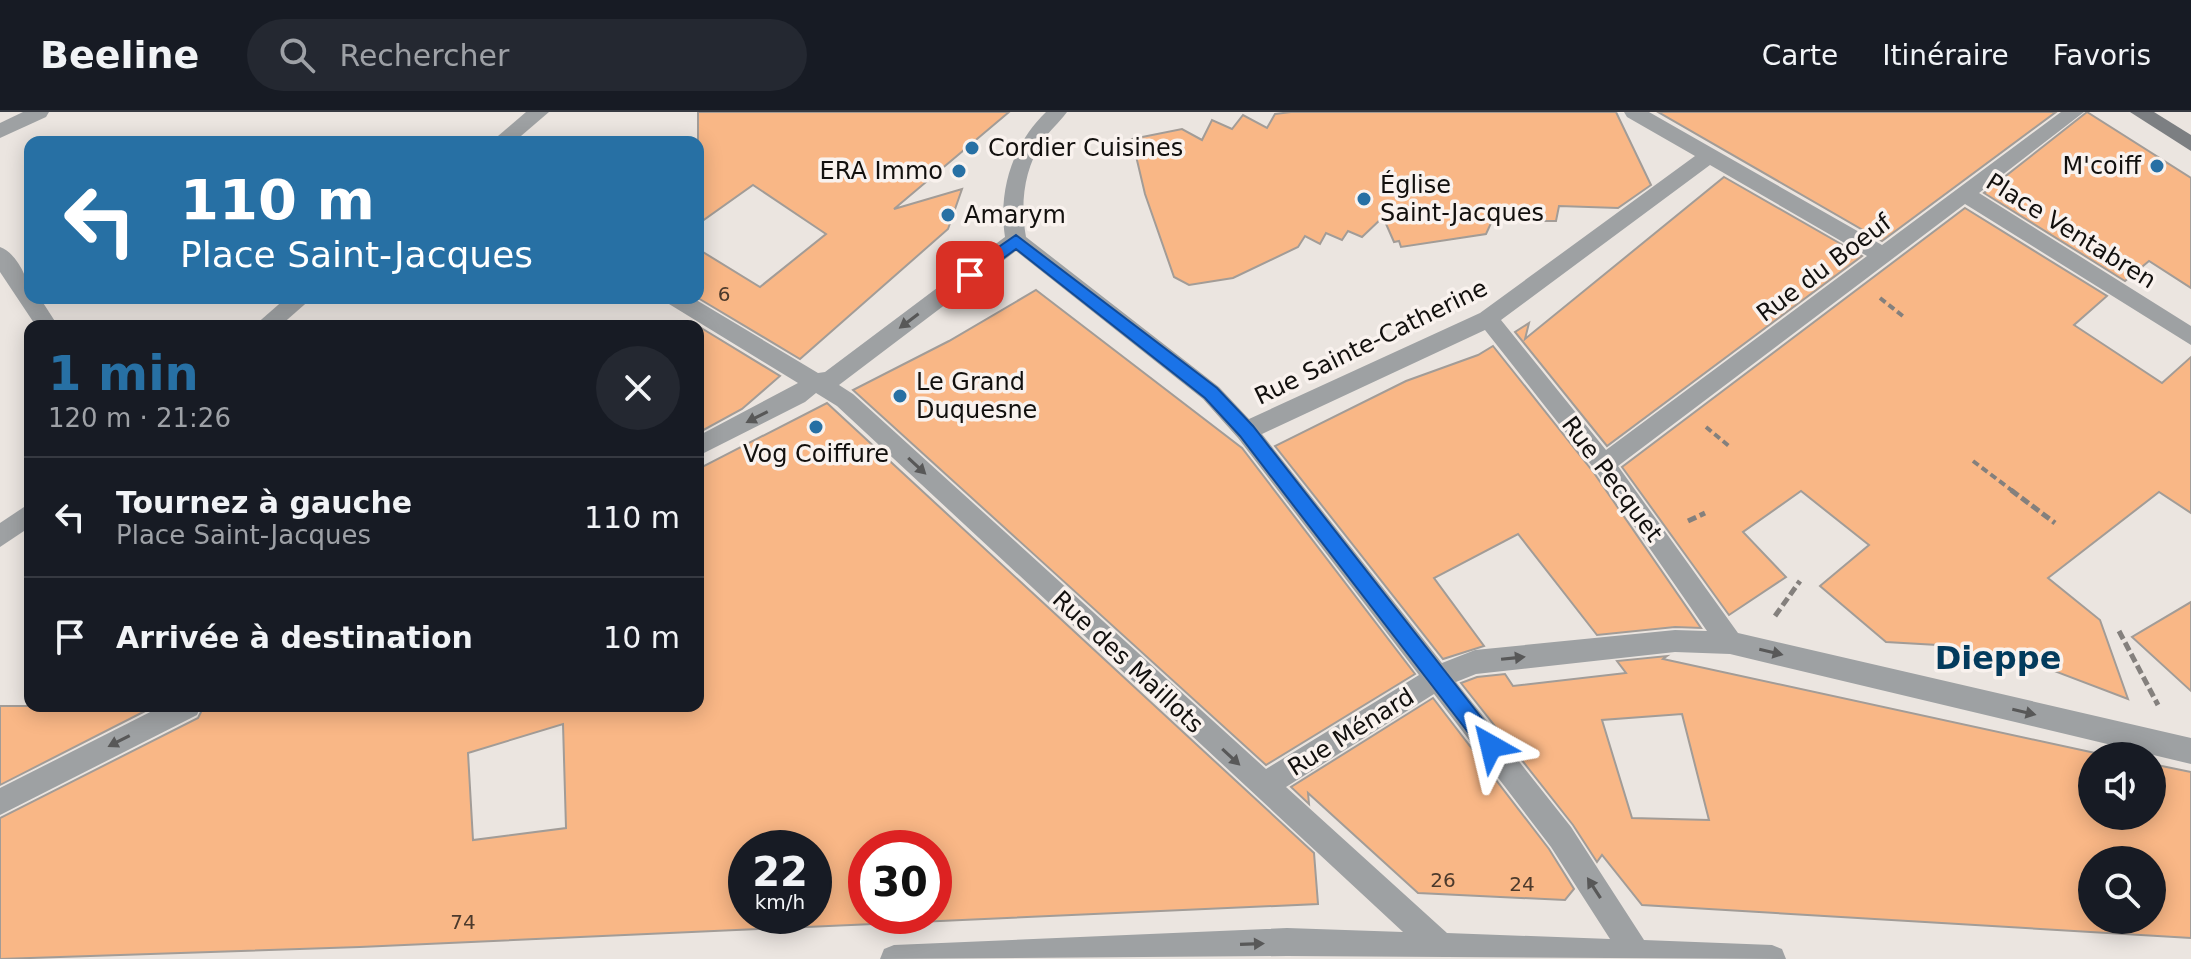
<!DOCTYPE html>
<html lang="fr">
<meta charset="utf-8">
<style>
body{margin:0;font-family:"DejaVu Sans",sans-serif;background:#242831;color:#f1f3f6;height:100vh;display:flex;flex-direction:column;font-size:30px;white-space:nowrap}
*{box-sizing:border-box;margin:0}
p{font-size:26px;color:#9ea1a6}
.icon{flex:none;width:44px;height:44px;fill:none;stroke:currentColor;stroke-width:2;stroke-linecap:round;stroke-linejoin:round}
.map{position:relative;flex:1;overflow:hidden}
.side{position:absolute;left:24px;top:208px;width:680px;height:392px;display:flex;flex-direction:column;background:#171b24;border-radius:16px;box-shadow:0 4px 20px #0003}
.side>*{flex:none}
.top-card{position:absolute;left:24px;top:24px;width:680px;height:168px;border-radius:16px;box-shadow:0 4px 20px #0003;background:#2770a4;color:#fff;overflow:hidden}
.buttons{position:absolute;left:2078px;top:630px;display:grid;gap:16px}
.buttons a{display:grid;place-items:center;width:88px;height:88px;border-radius:50%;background:#171b24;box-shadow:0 4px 20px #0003;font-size:40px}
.speed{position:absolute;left:728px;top:718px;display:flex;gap:16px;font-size:40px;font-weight:700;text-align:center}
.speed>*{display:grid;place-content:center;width:104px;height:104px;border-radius:50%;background:#171b24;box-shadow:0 4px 20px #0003;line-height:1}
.speed small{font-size:20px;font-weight:400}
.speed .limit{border:12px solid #d22;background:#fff;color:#111}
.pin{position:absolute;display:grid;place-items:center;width:68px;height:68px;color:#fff;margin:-34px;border-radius:16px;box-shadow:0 4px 12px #0006}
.me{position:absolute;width:88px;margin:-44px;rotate:323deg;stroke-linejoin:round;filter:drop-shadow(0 0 6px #0008)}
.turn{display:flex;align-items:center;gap:28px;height:168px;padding:0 24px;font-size:36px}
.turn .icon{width:104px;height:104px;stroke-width:2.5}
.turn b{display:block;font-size:56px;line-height:68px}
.round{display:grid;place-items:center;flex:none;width:84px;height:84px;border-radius:42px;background:#242831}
.head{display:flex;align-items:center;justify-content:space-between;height:136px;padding:0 24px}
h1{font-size:48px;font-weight:600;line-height:60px;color:#2770a4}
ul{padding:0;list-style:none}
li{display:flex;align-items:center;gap:24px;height:120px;padding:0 24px;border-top:2px solid #363941}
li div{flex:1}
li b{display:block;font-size:30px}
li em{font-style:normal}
header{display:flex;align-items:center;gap:48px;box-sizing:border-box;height:112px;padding:0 40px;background:#171b24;border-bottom:2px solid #363941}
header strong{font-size:38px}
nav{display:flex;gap:44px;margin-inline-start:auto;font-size:28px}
.search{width:560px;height:72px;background:#242831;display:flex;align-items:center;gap:20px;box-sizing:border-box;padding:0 28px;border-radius:44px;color:#9ea1a6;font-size:30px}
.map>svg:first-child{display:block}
.building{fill:#f9b786;stroke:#a29c97;stroke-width:2;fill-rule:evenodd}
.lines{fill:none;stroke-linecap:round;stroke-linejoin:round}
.path-far1{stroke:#84807d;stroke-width:4;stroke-dasharray:7 4;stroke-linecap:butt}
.path{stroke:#84807d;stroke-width:5;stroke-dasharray:9 4;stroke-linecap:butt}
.street{fill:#9ea1a3;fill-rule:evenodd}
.secondary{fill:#7c7f82;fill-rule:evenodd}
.oneway{fill:#585858}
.route{fill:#1a73e8;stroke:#114b97;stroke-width:2}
.poi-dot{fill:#2770a4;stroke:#f9f2ee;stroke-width:3}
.labels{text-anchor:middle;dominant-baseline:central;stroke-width:7;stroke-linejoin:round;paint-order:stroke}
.number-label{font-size:20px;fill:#4c3a2c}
.poi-label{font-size:24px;fill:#12100e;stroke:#f9f2ee;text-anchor:start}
.street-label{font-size:24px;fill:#12100e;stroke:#f9f2ee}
.district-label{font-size:32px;font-weight:bold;fill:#033b5d;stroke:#f9f2ee}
</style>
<header>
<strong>Beeline</strong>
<div class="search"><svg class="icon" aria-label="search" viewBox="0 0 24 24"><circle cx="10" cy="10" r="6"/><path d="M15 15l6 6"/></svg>Rechercher</div>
<nav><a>Carte</a><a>Itinéraire</a><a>Favoris</a></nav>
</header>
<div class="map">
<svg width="2191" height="847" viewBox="0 0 2191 847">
<rect width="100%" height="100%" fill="#ebe5e0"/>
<g class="building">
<path d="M698 0H1009L894 97 962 77 948 117 800 247 698 186V137L760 175 826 122 753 73 698 112Z"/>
<path d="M1291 0H1616L1651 73 1618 96 1559 94 1556 109H1492L1486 122 1401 135 1399 129 1394 130 1383 105 1362 125 1348 119 1342 128 1326 121 1320 132 1305 124 1298 135 1233 166 1189 173 1174 165 1145 82 1132 27 1182 17 1202 28 1212 8 1232 17 1243 3 1267 16 1275 2Z"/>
<path d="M1658 0H2056L1882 129Z"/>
<path d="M2087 0 2191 66V176L2149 149 2125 169 1984 81Z"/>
<path d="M1724 65 1862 144 1607 334 1515 220 1529 211 1525 227Z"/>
<path d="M1965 96 2107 184 2074 213 2162 271 2191 245V401L2159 380 2048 466 2100 508 2128 587 2028 549 1989 540 1975 554 1955 534 1886 530 1820 474 1869 433 1801 379 1743 420 1786 465 1729 503 1622 355Z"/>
<path d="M1036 178 1242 336 1415 562 1266 653 853 278 949 229Z"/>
<path d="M698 214 780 264 742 297 698 321Z"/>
<path d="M1493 234 1594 361 1701 516 1675 515 1597 523 1518 422 1434 466 1484 534 1443 547 1275 334 1406 269 1478 243Z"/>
<path d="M827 291 1314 741 1318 792 360 835 0 847V706L198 606 204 594H698V357ZM563 612 566 716 473 728 468 641ZM746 736H814V804H746ZM866 736H934V804H866Z"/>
<path d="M2191 490V579L2132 525Z"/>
<path d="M1667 544 1663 547 2109 644H2092V704H2152V652L2191 660V826L1642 793 1602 743 1597 750 1573 713 1461 571 1477 565 1505 562 1513 574 1626 561 1617 549ZM1682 602 1709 708 1632 706 1602 608ZM2092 748H2152V808H2092Z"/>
<path d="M1433 586 1549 737 1574 777 1565 788 1418 781 1308 681 1309 692 1291 675Z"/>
<path d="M0 594H155L0 673Z"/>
</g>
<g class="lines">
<g class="path-far1">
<path d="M1880 186 1904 205"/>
<path d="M1706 315 1730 335"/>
<path d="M1973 349 2014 380"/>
</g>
<g class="path">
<path d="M2011 378 2055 411"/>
<path d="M1688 409 1705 401"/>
<path d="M1775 504 1800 469"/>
<path d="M2119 519 2158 593"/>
</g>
<g class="street">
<path d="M23 0H49L46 5 0 26V11Z"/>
<path d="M526 0H549L514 30H491Z"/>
<path d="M1046 0H1067C1059 11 1049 19 1042 30 1024 58 1020 92 1026 125L1219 275 1249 307 1480 201 1695 44 1627 5 1624 0H1649L1882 133 2061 0H2084L1979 81 2191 214V233L1965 92 1618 354 1738 521 2191 626V652L1730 542 1675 540 1476 562 1456 570 1571 715 1644 828 1772 833 1782 837 1786 847 1287 844 880 847 884 837 894 833 1287 816 1403 820 837 294 816 281 805 290 698 344V324L798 271 669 192 665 186H693L818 261 825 260 1005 125C998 79 1012 33 1046 0ZM1710 53 1867 144 1606 338 1501 208ZM1016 139 1203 287 1238 326 1419 563 1266 657 853 282 839 273ZM1485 218 1596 359 1707 519 1675 518 1475 538 1442 551 1262 322ZM1434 582 1551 735 1610 827 1447 821 1286 675Z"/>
<path d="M0 135C17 141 30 169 30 186H40L58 214H36L0 160Z"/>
<path d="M286 186H312L280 214H254Z"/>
<path d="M30 391V415L0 435V411Z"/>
<path d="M162 594H201L197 603 0 703V676Z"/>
</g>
<path class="secondary" d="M2130 0H2154L2191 23V39Z"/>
</g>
<defs><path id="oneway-solid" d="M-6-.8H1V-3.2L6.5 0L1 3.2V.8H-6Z" transform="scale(2)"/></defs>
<g class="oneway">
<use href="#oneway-solid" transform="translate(909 209) rotate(143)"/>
<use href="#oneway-solid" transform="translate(757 305) rotate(153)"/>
<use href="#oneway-solid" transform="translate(917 354) rotate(43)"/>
<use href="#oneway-solid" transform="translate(1771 540) rotate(13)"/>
<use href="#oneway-solid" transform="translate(1513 546) rotate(-6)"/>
<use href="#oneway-solid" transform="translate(2024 600) rotate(13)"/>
<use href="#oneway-solid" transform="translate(119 629) rotate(153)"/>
<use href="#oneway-solid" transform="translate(1231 645) rotate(43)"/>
<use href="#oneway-solid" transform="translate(1594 776) rotate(-123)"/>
<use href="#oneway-solid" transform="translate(1252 832) rotate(-2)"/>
</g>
<path class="route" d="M1016 123 1217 276 1253 314 1498 627 1501 634 1498 641 1491 643 1484 641 1240 324 1205 286 1016 137 975 167H964V159Z"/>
<g class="poi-dot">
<circle cx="972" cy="36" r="8"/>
<circle cx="2157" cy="54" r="8"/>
<circle cx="959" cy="59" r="8"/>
<circle cx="1364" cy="87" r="8"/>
<circle cx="948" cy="103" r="8"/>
<circle cx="900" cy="284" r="8"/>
<circle cx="816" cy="315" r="8"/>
</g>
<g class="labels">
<g class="number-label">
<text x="724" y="182">6</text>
<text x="1443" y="768">26</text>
<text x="1522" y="772">24</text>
<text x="463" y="810">74</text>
</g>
<g class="poi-label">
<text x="988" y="36">Cordier Cuisines</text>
<text x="2141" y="54" text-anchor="end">M'coiff</text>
<text x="943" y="59" text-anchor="end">ERA Immo</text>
<text x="1380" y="73">Église<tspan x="1380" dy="28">Saint-Jacques</tspan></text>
<text x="964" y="103">Amarym</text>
<text x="916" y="270">Le Grand<tspan x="916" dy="28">Duquesne</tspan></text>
<text x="816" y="342" text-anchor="middle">Vog Coiffure</text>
</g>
<g class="street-label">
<text transform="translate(2071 119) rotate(32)">Place Ventabren</text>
<text transform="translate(1824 156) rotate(-37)">Rue du Boeuf</text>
<text transform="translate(1371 230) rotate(-26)">Rue Sainte-Catherine</text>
<text transform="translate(1612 367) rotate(53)">Rue Pecquet</text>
<text transform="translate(1128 550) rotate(43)">Rue des Maillots</text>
<text transform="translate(1351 620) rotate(-32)">Rue Ménard</text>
</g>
<g class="district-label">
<text x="1998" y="546">Dieppe</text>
</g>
</g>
</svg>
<div class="buttons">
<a><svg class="icon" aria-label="sound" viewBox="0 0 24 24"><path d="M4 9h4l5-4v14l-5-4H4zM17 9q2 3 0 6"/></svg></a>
<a><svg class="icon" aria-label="search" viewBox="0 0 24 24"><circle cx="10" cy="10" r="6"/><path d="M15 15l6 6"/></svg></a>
</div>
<div class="speed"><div>22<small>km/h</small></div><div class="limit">30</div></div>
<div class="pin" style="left:970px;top:163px;background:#d93025"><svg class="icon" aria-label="arrive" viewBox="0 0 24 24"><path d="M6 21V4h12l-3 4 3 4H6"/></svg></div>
<svg class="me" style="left:1491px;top:634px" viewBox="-20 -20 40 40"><path d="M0-17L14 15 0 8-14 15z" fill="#1a73e8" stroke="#fff" stroke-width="4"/></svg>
<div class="top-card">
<div class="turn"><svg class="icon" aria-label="left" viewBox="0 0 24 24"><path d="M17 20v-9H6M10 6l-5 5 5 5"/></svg><div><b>110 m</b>Place Saint-Jacques</div></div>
</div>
<section class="side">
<div class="head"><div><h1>1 min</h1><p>120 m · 21:26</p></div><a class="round"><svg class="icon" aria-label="close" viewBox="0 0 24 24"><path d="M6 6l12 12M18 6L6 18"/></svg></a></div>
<ul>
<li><svg class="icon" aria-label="left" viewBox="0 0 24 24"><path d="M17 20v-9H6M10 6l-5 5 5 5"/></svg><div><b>Tournez à gauche</b><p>Place Saint-Jacques</p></div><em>110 m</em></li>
<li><svg class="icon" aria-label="arrive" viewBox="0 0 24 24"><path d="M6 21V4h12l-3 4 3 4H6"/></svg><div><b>Arrivée à destination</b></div><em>10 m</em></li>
</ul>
</section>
</div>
